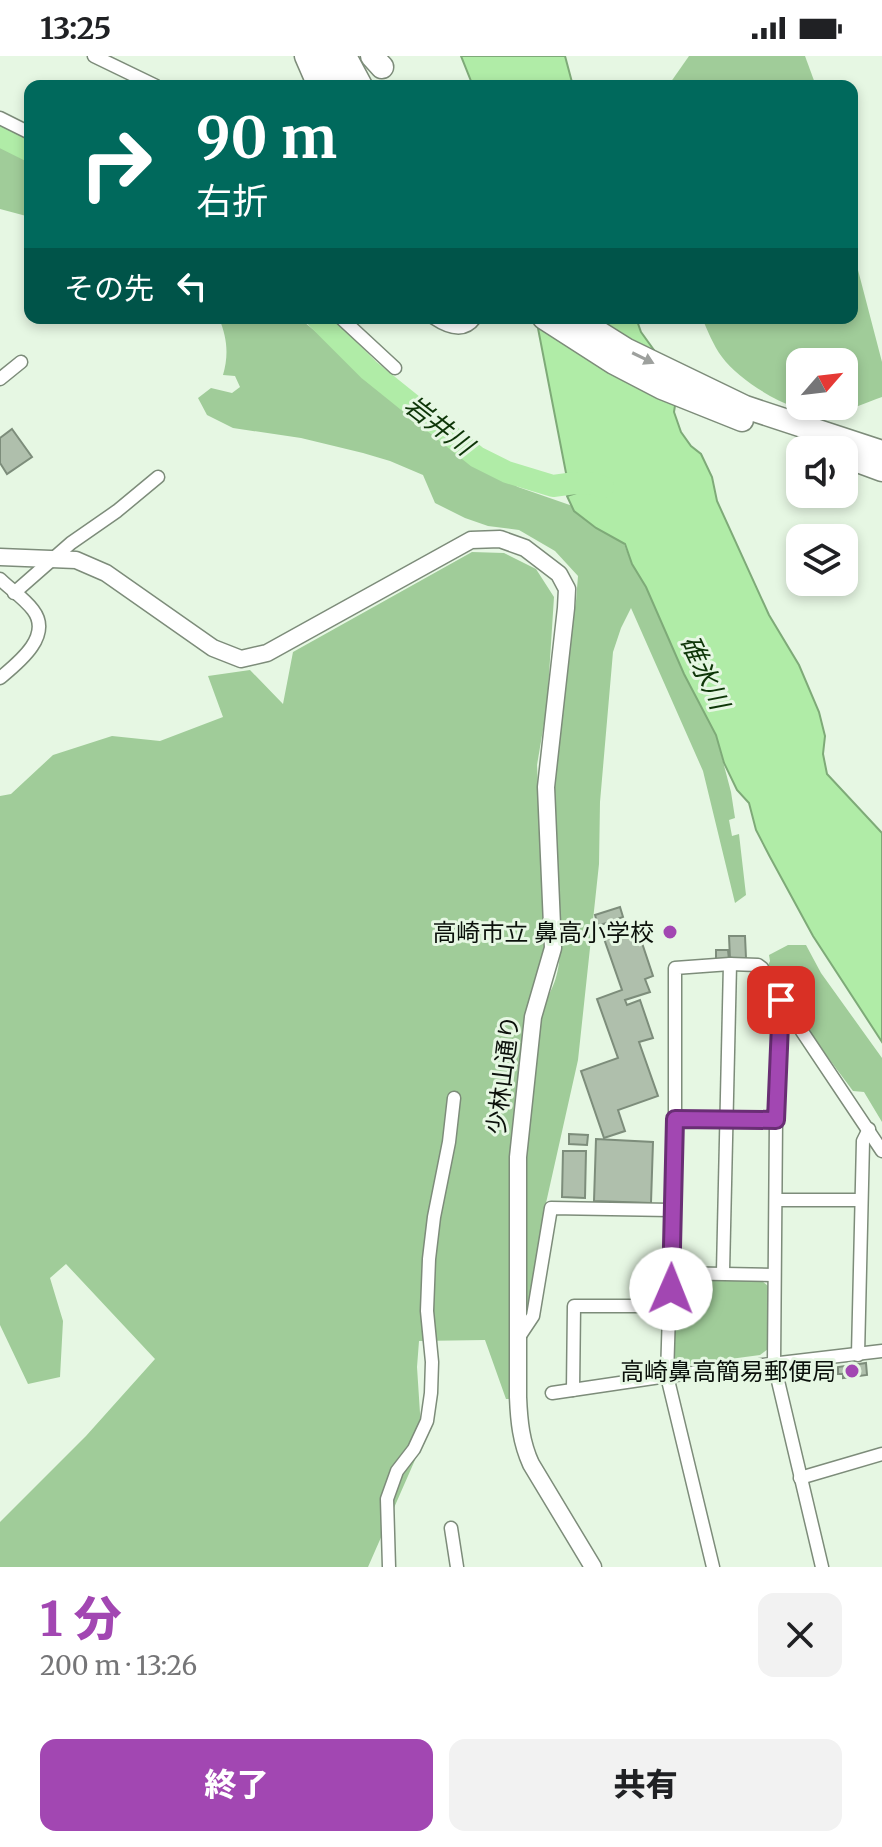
<!DOCTYPE html>
<html lang="ja">
<meta charset="utf-8">
<style>
body{margin:0;font-family:Merriweather,"Noto Sans JP",serif;background:#f2f2f2;color:#202124;height:100vh;display:flex;flex-direction:column;font-size:30px;white-space:nowrap}
*{box-sizing:border-box;margin:0}
p{font-size:26px;color:#757577}
.icon{flex:none;width:44px;height:44px;fill:none;stroke:currentColor;stroke-width:2;stroke-linecap:round;stroke-linejoin:round}
.map{position:relative;height:1511px;overflow:hidden}
.drawer{display:flex;flex-direction:column;background:#fff;flex:1}
.drawer>*{flex:none}
.guide{position:absolute;left:24px;top:24px;width:834px;height:244px;border-radius:16px;box-shadow:0 4px 12px #0003;background:#00695c;color:#fff;overflow:hidden}
.needle{width:52px;rotate:62deg}
.buttons{position:absolute;left:786px;top:292px;display:grid;gap:16px}
.buttons a{display:grid;place-items:center;width:72px;height:72px;border-radius:16px;background:#fff;box-shadow:0 4px 12px #0003;font-size:40px}
.pin{position:absolute;display:grid;place-items:center;width:68px;height:68px;color:#fff;margin:-34px;border-radius:16px;box-shadow:0 4px 12px #0006}
.me{position:absolute;width:88px;margin:-44px;rotate:1deg;stroke-linejoin:round;filter:drop-shadow(0 0 6px #0008)}
.turn{display:flex;align-items:center;gap:28px;height:168px;padding:0 40px;font-size:36px}
.turn .icon{width:104px;height:104px;stroke-width:2.5}
.turn b{display:block;font-size:56px;line-height:68px}
.then{display:flex;align-items:center;height:76px;padding:0 40px;background:#0003;gap:16px;font-size:30px}
.round{display:grid;place-items:center;flex:none;width:84px;height:84px;border-radius:16px;background:#f2f2f2}
.headline{display:flex;align-items:center;justify-content:space-between;height:136px;padding:0 40px}
h1{font-size:48px;font-weight:800;line-height:60px;color:#a247b2}
.primary-button{display:flex;gap:16px;margin-top:auto;padding:16px 40px}
.primary-button a{flex:1;height:92px;border-radius:16px;background:#a247b2;color:#fff;font-size:32px;font-weight:800;line-height:92px;text-align:center}
.primary-button a+a{background:#f2f2f2;color:#202124}
.status{display:flex;justify-content:space-between;align-items:center;height:56px;padding:0 40px;background:#fff;direction:ltr}
.status svg{height:22px;fill:currentColor}
.map>svg:first-child{display:block}
.green{fill:#a0cc99;fill-rule:evenodd}
.water{fill:#b0eca7;stroke:#7eaa78;stroke-width:2}
.lines{fill:none;stroke-linecap:round;stroke-linejoin:round}
.river{stroke:#b0eca7;stroke-width:22}
.building{fill:#afbfac;stroke:#7d8d7b;stroke-width:2}
.minor-casing{stroke:#7d8c7a;stroke-width:15}
.tertiary-casing{stroke:#7d8c7a;stroke-width:19}
.trunk-casing{stroke:#7d8c7a;stroke-width:25}
.minor{stroke:#fff;stroke-width:12}
.tertiary{stroke:#fff;stroke-width:16}
.trunk{stroke:#fff;stroke-width:22}
.oneway{fill:#9da09d}
.route-casing{stroke:#692e74;stroke-width:20}
.route{stroke:#a247b2;stroke-width:14}
.poi-dot{fill:#a247b2;stroke:#e6f7e3;stroke-width:3}
.labels{text-anchor:middle;dominant-baseline:central;stroke-width:6;stroke-linejoin:round;paint-order:stroke}
.poi-label{font-size:24px;fill:#0b110b;stroke:#e6f7e3;text-anchor:end}
.street-label{font-size:24px;fill:#0b110b;stroke:#e6f7e3}
.water-label{font-size:26px;font-style:italic;fill:#0e3608;stroke:#e6f7e3}
</style>
<div class="status"><b>13:25</b><svg viewBox="0 0 49 12"><path d="M0 12V9h3v3zM5 12V6h3v6zM10 12V3h3v9zM15 12V0h3v12zM26 1h20v11H26zM47 4h2v5h-2z"/></svg></div>
<div class="map">
<svg width="882" height="1511" viewBox="0 0 882 1511">
<rect width="100%" height="100%" fill="#e6f7e3"/>
<g class="green">
<path d="M689 0H805L816 30H668Z"/>
<path d="M0 87 30 102V161L0 153Z"/>
<path d="M852 191 882 306V341C867 346 851 354 835 357 800 363 742 328 722 301 713 289 708 275 702 262H852ZM800 306H844V350H800Z"/>
<path d="M219 262H299L394 339 461 398 518 431 587 455 624 488 632 508 646 531 684 618 716 679 731 736 735 762 729 764 732 780 739 778 746 839 735 847 703 715 631 552 621 572 613 596 600 746 599 808 578 1004 546 1147 530 1253 524 1254 523 1109 541 953C554 931 559 919 560 894L552 729 558 654 576 545 578 520 555 495 519 474 488 470 465 462 435 447 423 419 390 405 363 397 301 382 233 372 207 359 198 342 211 332 232 337 240 331 235 320 223 319C229 298 227 282 219 262Z"/>
<path d="M472 496 504 497 536 513 554 541 547 650 537 709 545 890 541 919 526 959 510 1343H506L485 1284 419 1285 417 1311 422 1388 368 1511H0V1466L86 1380 155 1303 66 1208 50 1222 63 1265 60 1321 28 1328 0 1269V740L11 738 53 699 112 680 160 685 223 661 208 620 250 614 283 648 293 596Z"/>
<path d="M788 889H806L821 917 882 1002V1066L864 1036 853 1035 800 964 767 912 770 905 769 899Z"/>
<path d="M682 1225H762L768 1230V1293L760 1299 678 1310 673 1305 677 1229Z"/>
</g>
<g class="water">
<path d="M461 0H565L573 30H473Z"/>
<path d="M536 262H636L641 276 659 301 678 330 674 356 681 376 691 390 701 398 712 421 717 445 769 559 799 609 819 656 825 680 823 698 827 718 882 777V986L813 880 770 801 756 774 749 747 737 734 724 707 716 679 684 618 646 531 632 508 625 488 596 472 574 455 567 440 580 436 575 427 566 417Z"/>
</g>
<g class="lines">
<g class="river">
<path d="M0 80 30 95"/>
<path d="M317 262 369 314 477 401 507 416 553 430 575 427 594 428 603 431"/>
</g>
</g>
<g class="building">
<path d="M12 373 32 401 7 418 0 407V382Z"/>
<path d="M620 851 623 861 598 870 595 859Z"/>
<path d="M626 865 631 881 639 878 653 920 645 923 650 936 625 944 627 949 640 944 653 982 639 986 658 1040 618 1054 625 1075 604 1082 581 1015 618 1002 597 943 622 934 601 874Z"/>
<path d="M729 880H745L746 902 730 903Z"/>
<path d="M716 894H728L729 904H716Z"/>
<path d="M569 1078 588 1079 587 1089 569 1088Z"/>
<path d="M596 1083 653 1086 651 1147 594 1145Z"/>
<path d="M563 1095H586L585 1142 562 1141Z"/>
<path d="M866 1307 867 1319 843 1322V1318H838V1311Z"/>
</g>
<g class="lines">
<g class="minor-casing">
<g id="minor">
<path d="M94 0 156 30"/>
<path d="M0 62 30 77"/>
<path d="M341 262 395 312"/>
<path d="M434 262C449 272 464 277 475 262"/>
<path d="M0 323 21 306"/>
<path d="M0 523C10 533 24 542 33 554 53 580 18 607 0 622"/>
<path d="M14 537 71 487 117 455 158 421"/>
<path d="M781 944 776 1064 774 1308 822 1511"/>
<path d="M675 1063 776 1064"/>
<path d="M776 1144H861"/>
<path d="M723 1216 730 908"/>
<path d="M671 1217 774 1219"/>
<path d="M519 1281 533 1260 551 1152 671 1154"/>
<path d="M858 1299 863 1085 869 1073"/>
<path d="M573 1334 574 1250H670"/>
<path d="M552 1337 667 1320 882 1295"/>
<path d="M800 1422 882 1398"/>
<path d="M451 1472 457 1511"/>
<path d="M389 1511 387 1443 397 1415 414 1393 427 1365 431 1337 432 1306 427 1255 429 1203 434 1161 449 1086 454 1042"/>
<path d="M713 1511 667 1320 675 1063V912L730 908 758 909 762 912 781 944 882 1095"/>
</g>
</g>
<g class="tertiary-casing">
<path id="tertiary" d="M0 501 76 504 106 517 213 592 241 603 267 597 471 484 500 483 525 492 559 518 567 533 566 552 546 731 553 892 533 961 518 1101V1341C519 1365 521 1386 531 1408L593 1511"/>
</g>
<g class="trunk-casing">
<g id="trunk">
<path d="M306 0 319 30"/>
<path d="M323 0 340 30"/>
<path d="M345 0 361 30"/>
<path d="M372 0 382 11"/>
<path d="M544 262 614 307 662 332 742 364"/>
<path d="M576 262 627 294 745 351 882 396"/>
<path d="M844 400 882 414"/>
</g>
</g>
<use href="#minor" class="minor"/>
<use href="#tertiary" class="tertiary"/>
<use href="#trunk" class="trunk"/>
</g>
<defs><path id="oneway-solid" d="M-6-.8H1V-3.2L6.5 0L1 3.2V.8H-6Z" transform="scale(2)"/></defs>
<use class="oneway" href="#oneway-solid" transform="translate(643 302) rotate(26)"/>
<g class="lines">
<g class="route-casing">
<path id="route" d="M671 1233 675 1063 776 1064 781 944"/>
</g>
<use href="#route" class="route"/>
</g>
<g class="poi-dot">
<circle cx="670" cy="876" r="8"/>
<circle cx="852" cy="1315" r="8"/>
</g>
<g class="labels">
<g class="poi-label">
<text x="654" y="876">高崎市立 鼻高小学校</text>
<text x="836" y="1315">高崎鼻高簡易郵便局</text>
</g>
<g class="street-label">
<text transform="translate(503 1019) rotate(-83)">少林山通り</text>
</g>
<g class="water-label">
<text transform="translate(439 369) rotate(38)">岩井川</text>
<text transform="translate(705 616) rotate(65)">碓氷川</text>
</g>
</g>
</svg>
<div class="buttons">
<a><svg class="needle" viewBox="-14 -14 28 28"><path d="M0-13l5 13h-10z" fill="#e53935"/><path d="M0 13l5-13h-10z" fill="#757577"/></svg></a>
<a><svg class="icon" aria-label="sound" viewBox="0 0 24 24"><path d="M4 9h4l5-4v14l-5-4H4zM17 9q2 3 0 6"/></svg></a>
<a><svg class="icon" aria-label="layers" viewBox="0 0 24 24"><path d="M12 4l9 5-9 5-9-5zM3 14l9 5 9-5"/></svg></a>
</div>
<div class="pin" style="left:781px;top:944px;background:#d93025"><svg class="icon" aria-label="arrive" viewBox="0 0 24 24"><path d="M6 21V4h12l-3 4 3 4H6"/></svg></div>
<svg class="me" style="left:671px;top:1233px" viewBox="-20 -20 40 40"><circle r="19" fill="#fff"/><path d="M0-13L10 11 0 6-10 11z" fill="#a247b2"/></svg>
<div class="guide">
<div class="turn"><svg class="icon" aria-label="right" viewBox="0 0 24 24"><path d="M7 20v-9h11M14 6l5 5-5 5"/></svg><div><b>90 m</b>右折</div></div>
<div class="then">その先<svg class="icon" aria-label="left" viewBox="0 0 24 24"><path d="M17 20v-9H6M10 6l-5 5 5 5"/></svg></div>
</div>
</div>
<section class="drawer">
<div class="headline"><div><h1>1 分</h1><p>200 m · 13:26</p></div><a class="round"><svg class="icon" aria-label="close" viewBox="0 0 24 24"><path d="M6 6l12 12M18 6L6 18"/></svg></a></div>
<div class="primary-button"><a>終了</a><a>共有</a></div>
</section>
